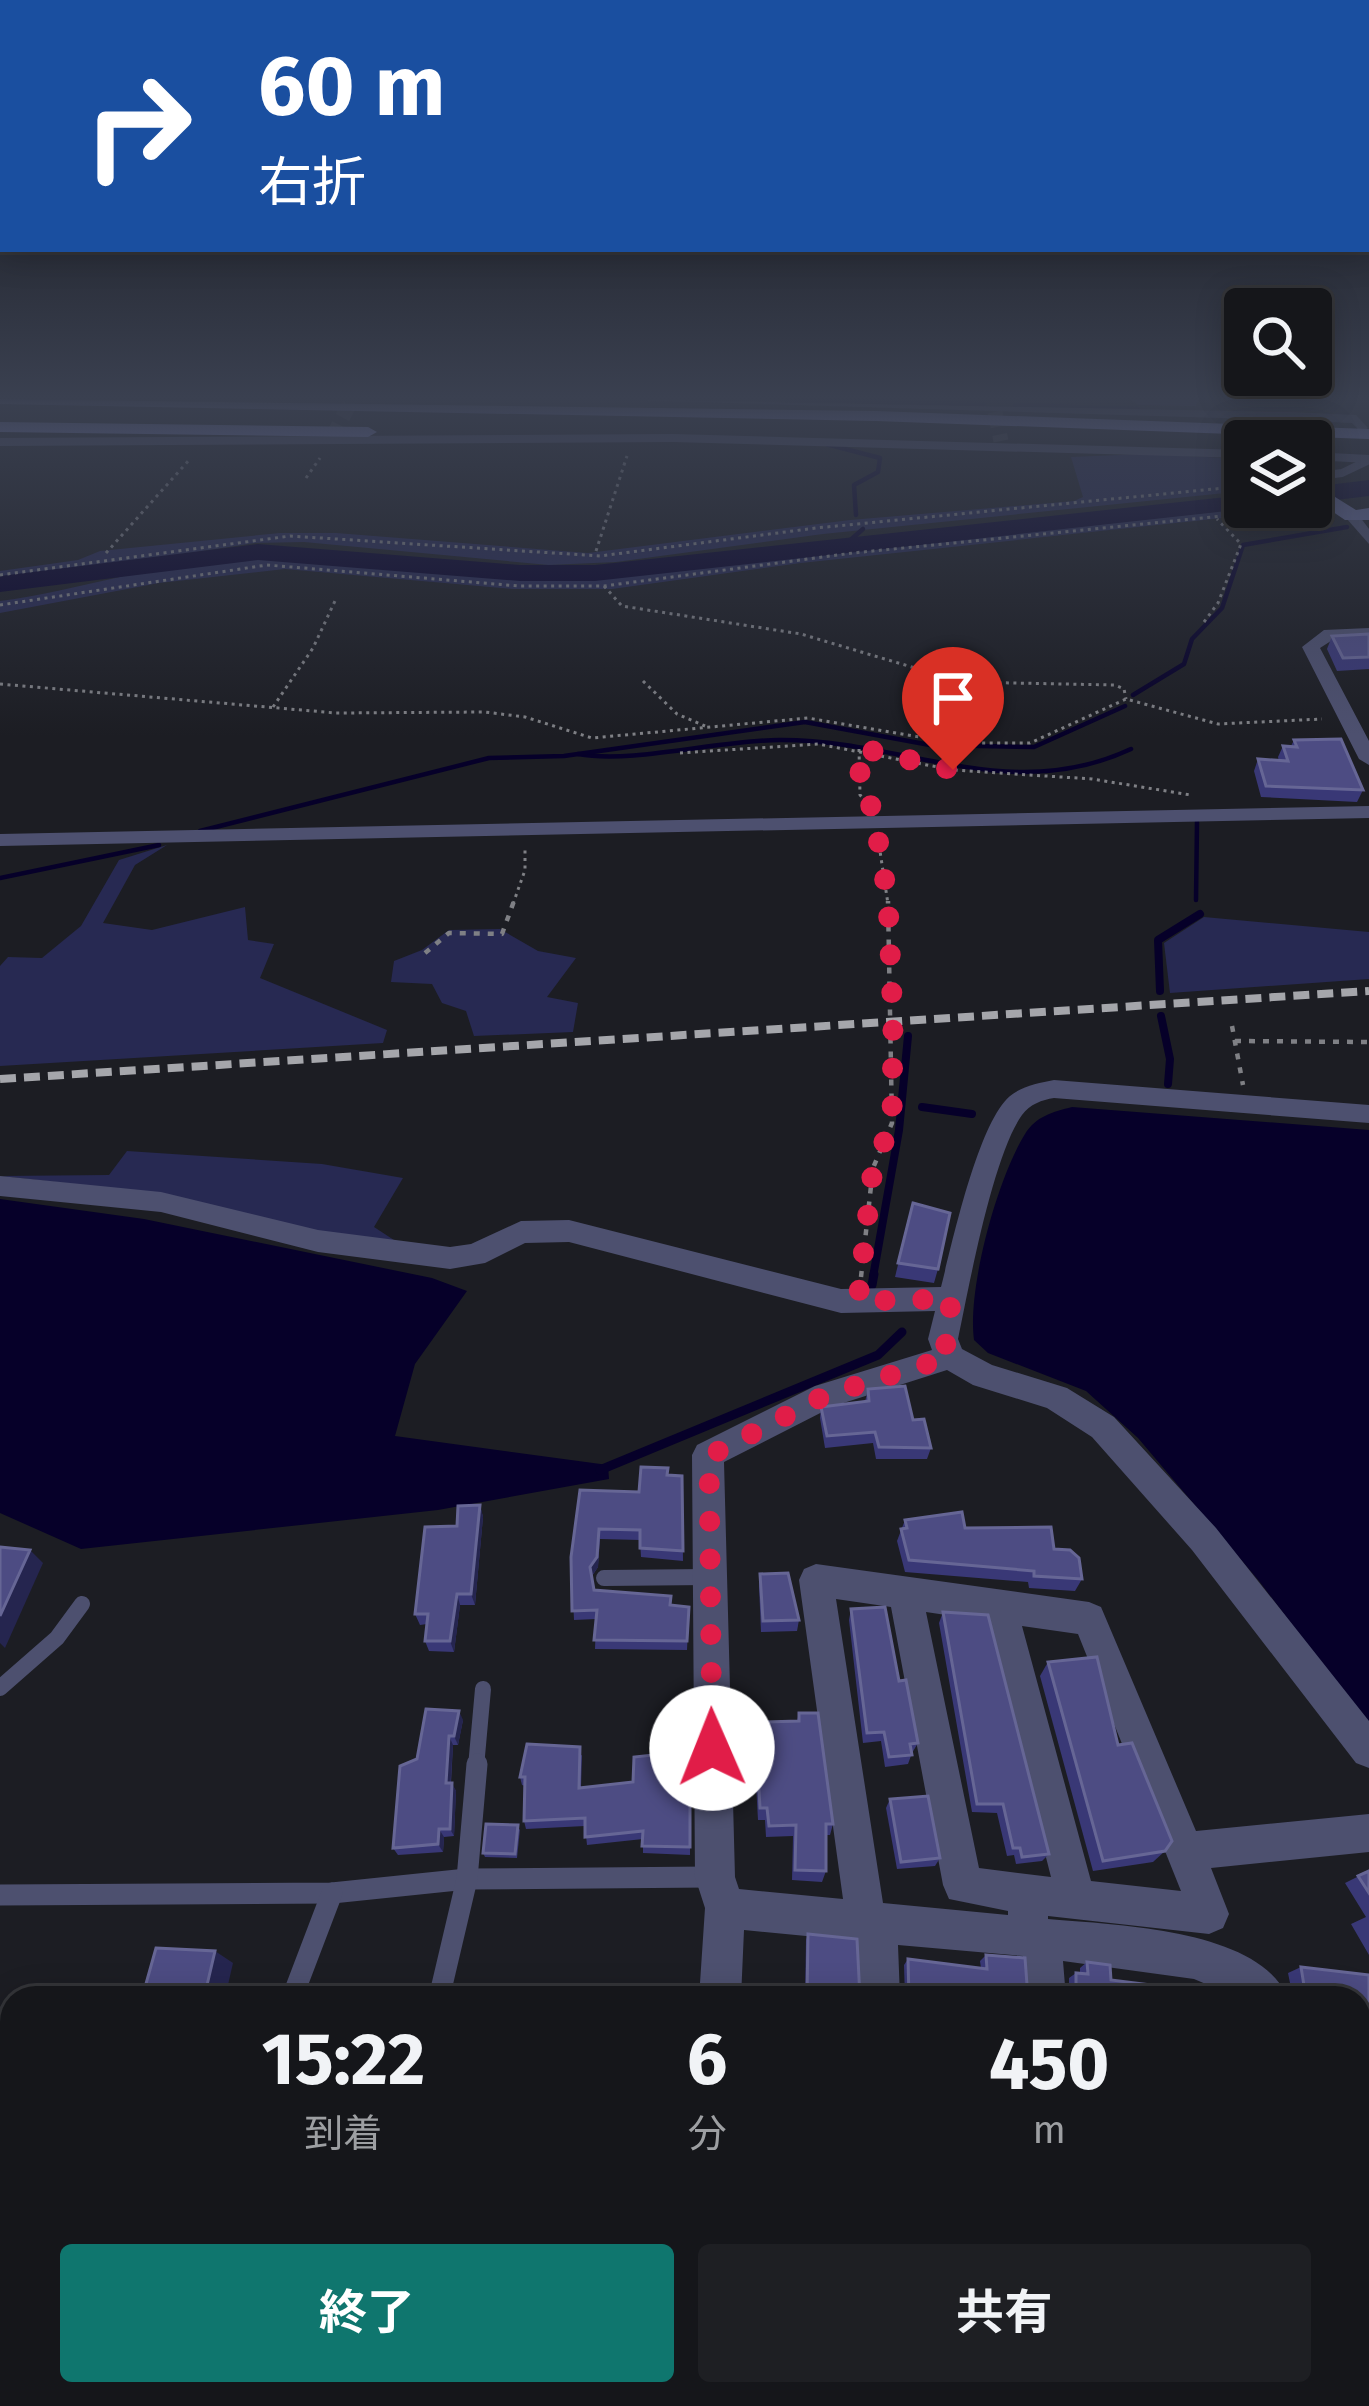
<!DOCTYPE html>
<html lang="ja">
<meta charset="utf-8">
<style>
body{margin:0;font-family:"Fira Sans","Noto Sans JP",sans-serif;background:#1e1f23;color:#f1f3f6;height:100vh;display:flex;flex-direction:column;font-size:45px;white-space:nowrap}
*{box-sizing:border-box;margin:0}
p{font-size:39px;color:#9d9fa2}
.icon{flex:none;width:66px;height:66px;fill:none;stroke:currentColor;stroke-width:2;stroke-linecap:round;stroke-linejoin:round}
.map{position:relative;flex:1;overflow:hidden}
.side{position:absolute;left:0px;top:1986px;width:1371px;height:420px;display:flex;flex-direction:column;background:#15161a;border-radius:36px 36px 0 0;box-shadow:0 6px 30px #0003,0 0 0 3px #343539}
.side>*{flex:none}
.hud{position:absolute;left:0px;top:0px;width:1371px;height:252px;box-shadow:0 6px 30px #0003,0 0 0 3px #343539;background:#1a4fa0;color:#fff;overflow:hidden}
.tools{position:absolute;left:1224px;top:288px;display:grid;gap:24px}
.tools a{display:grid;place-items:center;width:108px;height:108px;border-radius:12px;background:#15161a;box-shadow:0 6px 30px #0003,0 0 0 3px #343539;font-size:60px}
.pin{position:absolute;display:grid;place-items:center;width:102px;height:102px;color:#fff;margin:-123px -51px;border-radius:50% 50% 50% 0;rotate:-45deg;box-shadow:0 0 12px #0007}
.pin .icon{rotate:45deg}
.me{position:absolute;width:132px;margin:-66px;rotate:359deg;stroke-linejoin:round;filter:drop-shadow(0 0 9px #0008)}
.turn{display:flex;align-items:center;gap:42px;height:252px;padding:0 60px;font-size:54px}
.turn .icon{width:156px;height:156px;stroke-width:2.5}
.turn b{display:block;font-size:84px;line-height:102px}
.eta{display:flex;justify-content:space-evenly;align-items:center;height:204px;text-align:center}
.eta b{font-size:72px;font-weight:700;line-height:84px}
.cta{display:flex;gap:24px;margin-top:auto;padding:24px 60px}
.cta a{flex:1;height:138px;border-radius:12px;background:#0f766e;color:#fff;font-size:48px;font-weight:700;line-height:138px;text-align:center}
.cta a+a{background:#1e1f23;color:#f1f3f6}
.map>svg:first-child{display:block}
.green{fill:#272952}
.water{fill:#060029}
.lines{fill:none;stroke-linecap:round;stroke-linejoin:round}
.stream-far2{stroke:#060029;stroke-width:4.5}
.stream-far1{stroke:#060029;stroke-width:8}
.stream{stroke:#060029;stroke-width:9}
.river{fill:#060029;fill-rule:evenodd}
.street-tunnel{stroke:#3c3d43;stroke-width:15;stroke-dasharray:15 8;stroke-linecap:butt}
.path-far1{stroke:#7f8085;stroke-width:3;stroke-dasharray:3 4.5;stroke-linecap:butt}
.path{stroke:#7f8085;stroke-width:4.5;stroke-dasharray:6 8;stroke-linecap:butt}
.lane-far2{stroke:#4d506f;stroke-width:8}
.lane-far1{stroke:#4d506f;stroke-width:16}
.lane{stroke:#4d506f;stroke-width:21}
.street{fill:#4d506f;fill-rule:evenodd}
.secondary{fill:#686d9e;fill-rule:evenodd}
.highway{fill:#9096e3;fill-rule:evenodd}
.rail{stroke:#a5a6ab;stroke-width:8;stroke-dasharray:16 8;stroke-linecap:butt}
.wall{fill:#393876}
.shaded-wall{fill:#25254f}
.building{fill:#4d4c83;stroke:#666695;stroke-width:3}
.route{stroke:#e11d48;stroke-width:21;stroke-dasharray:0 37.8}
</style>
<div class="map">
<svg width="1369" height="2406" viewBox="0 0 1369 2406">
<rect width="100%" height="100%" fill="#1c1d23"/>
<g class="green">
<path d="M1144 454 1245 459V491L823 534 616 562 549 565 304 542 255 543 0 582V571L78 560 100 551 280 533H336L588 553 850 520 1074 501 1083 497 1071 457Z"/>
<path d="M1315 498 1327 507 801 563 612 589H513L285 569 159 583 0 613V601C78 591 155 563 234 558 352 550 472 580 590 579L1260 507H1311Z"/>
<path d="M167 845 135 865 103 923 152 930 245 907 248 940 274 944 260 978 387 1030 383 1043 0 1066V966L8 957 42 958 81 926 119 860Z"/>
<path d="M1204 917 1369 932V979L1170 993 1164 943Z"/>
<path d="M500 929 538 951 576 958 547 997 578 1003 573 1032 474 1036 466 1011 442 1003 432 984 391 982 394 961 422 950 449 930Z"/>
<path d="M127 1151 322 1164 403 1178 374 1227 397 1242 320 1235 166 1194 0 1176 109 1175Z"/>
</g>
<g class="water">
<path d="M1072 1107 1369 1130V1726L1259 1581 1138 1438 1086 1391 988 1353 974 1340C967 1289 997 1179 1025 1134 1036 1116 1053 1112 1072 1107Z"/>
<path d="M0 1199 144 1219 432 1278 467 1291 415 1364 395 1436 608 1465 609 1479 438 1510 81 1549 0 1513Z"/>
</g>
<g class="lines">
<g class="stream-far2">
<path d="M786 399 984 404"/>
<path d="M1015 405 1138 409"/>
<path d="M826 444 880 458 878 472 854 485 856 515"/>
<path d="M847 543 863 529"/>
<path d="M1133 695 1184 664 1192 639 1222 608 1243 545 1347 527"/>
<path d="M578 754C633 764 719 740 779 740 904 739 1009 806 1131 749"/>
<path d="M200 831 489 758 564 756 805 722 930 745 1034 747 1125 706"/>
<path d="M0 878 159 845"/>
<path d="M1196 900 1197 822"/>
</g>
<g class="stream-far1">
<path d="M1160 991 1158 940 1200 914"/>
<path d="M1161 1016 1170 1059 1168 1084"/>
<path d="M922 1107 972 1114"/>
<path d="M873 1277 899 1130 908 1036"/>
</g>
<g class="stream">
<path d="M872 1285 874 1274"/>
<path d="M600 1470 878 1355 902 1332"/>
</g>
<g class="river">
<path d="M1369 480V496L1311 503V487Z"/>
<path d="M1245 495V507L1254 508 595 581H520L258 560 0 592V576L258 544 520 565H595Z"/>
</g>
<g class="street-tunnel">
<path d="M995 412 1001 441"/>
<path d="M332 438 352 399"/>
</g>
<g class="path-far1">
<path d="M306 478 320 458"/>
<path d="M596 551 627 456"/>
<path d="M106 553 190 459"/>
<path d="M0 575 290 536 600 556 816 528 1245 486"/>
<path d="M604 586 622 606 801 634 962 682 1115 685 1124 689 1126 699"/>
<path d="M0 605 267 565 519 586H604L853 553 1303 508"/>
<path d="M1204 622 1218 603 1241 544 1217 519"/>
<path d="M643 681 677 714 705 726"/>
<path d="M0 684 336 713 485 712 525 717 592 738 808 718 955 743H1030L1126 699 1218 724 1322 719"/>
<path d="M273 707 313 648 335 601"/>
<path d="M859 749 860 795 870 805"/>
<path d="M680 753 818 744 953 770 1092 779 1191 795"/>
<path d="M878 838 888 904"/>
<path d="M513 904 525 870V848"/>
</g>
<g class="path">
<path d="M425 953 449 933 502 934 514 901"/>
<path d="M1232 1026 1243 1085"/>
<path d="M1235 1041 1369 1042"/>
<path d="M861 1277 873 1168 892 1123 888 901"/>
</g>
<path class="lane-far2" d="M1311 477 1342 473 1369 460"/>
<g class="lane-far1">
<path d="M604 1578 708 1577"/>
<path d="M0 1688 57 1638 82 1604"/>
<path d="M476 1767 483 1689"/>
</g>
<g class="lane">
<path d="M0 1895 332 1893 467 1879 710 1877"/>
<path d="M292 1998 332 1893"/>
<path d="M439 1998 467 1879 477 1764"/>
<path d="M201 2406 204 2394"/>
</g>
<g class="street">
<path d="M602 399 1288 412 1356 415 1368 428 1361 432 1352 423 1288 420Z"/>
<path d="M673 434 1245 450V458L673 442 0 446V438Z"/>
<path d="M1311 452 1369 455V463L1311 460Z"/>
<path d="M1347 513H1357L1369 529V544L1347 519Z"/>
<path d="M1369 628V638L1334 639 1320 648 1369 741V765L1359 759 1302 647 1324 630Z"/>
<path d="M1369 806V818L0 846V834Z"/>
<path d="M1054 1080 1369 1105V1123L1054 1098C1042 1100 1030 1104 1022 1115 993 1155 969 1286 958 1339L962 1349 992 1365 1067 1388 1114 1417 1216 1528 1369 1721V1768L1356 1763 1192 1550 1092 1437 1047 1408 973 1385 947 1370 834 1406 724 1462 735 1877 739 1889 843 1899 799 1580 804 1569 816 1564 1089 1602 1101 1607 1196 1831 1369 1814V1852L1211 1868 1229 1914 1223 1928 1209 1934 1048 1916V1919C1114 1925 1259 1928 1288 1998H1239L1194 1979 1063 1961 1066 1998H1024L1023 1956 898 1945 900 1998H858V1941L744 1930 741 1998H699L705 1908 695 1877 692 1455 697 1445 815 1386 932 1350 928 1339 935 1311 841 1313 569 1242 525 1243 485 1263 450 1269 318 1252 161 1212 0 1196V1176L161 1192 318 1230 450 1247 471 1244 521 1221 569 1220 841 1289 941 1287C952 1244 978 1123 1010 1096 1022 1086 1039 1083 1054 1080ZM836 1599 891 1607 943 1885 949 1899 1008 1911V1915L883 1903ZM926 1612 986 1621 1051 1877 979 1868ZM1022 1626 1078 1634 1181 1891 1091 1881Z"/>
<path d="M1359 2384 1365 2406H1317L1315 2394H1359Z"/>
<rect x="682" y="2394" width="48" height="12"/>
</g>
<path class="secondary" d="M1311 482 1356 510 1369 508V520H1345L1311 497Z"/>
<g class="highway">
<path d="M0 399 876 411 1369 429V439L876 421 0 404Z"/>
<path d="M0 422 368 427 377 432 368 437 0 432Z"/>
</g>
<path class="rail" d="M0 1079 1369 991"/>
</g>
<g class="wall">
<path d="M1130 399H1198L1196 406 1139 405Z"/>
<path d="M1369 634V669L1337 671 1327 649 1332 636Z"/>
<path d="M1294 740 1363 790 1357 802 1261 797 1254 771 1258 759 1279 761 1278 757 1283 746H1291Z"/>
<path d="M913 1203 938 1269 934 1283 895 1277Z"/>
<path d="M868 1389 913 1420 931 1448 927 1459H876L873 1443 825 1448 820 1418 821 1407 865 1402Z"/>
<path d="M667 1475 682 1476 683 1561 641 1557 640 1540 600 1539 598 1567 592 1576 594 1590 670 1605 689 1607 687 1650 595 1649 596 1619 574 1620 571 1557 639 1492Z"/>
<path d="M480 1505 483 1517 475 1605H460L454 1652 429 1651 425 1641 427 1624 420 1625 415 1614 457 1526Z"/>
<path d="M905 1520 965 1528 1054 1549 1082 1579 1075 1591 1029 1588 1028 1582 905 1572 897 1541Z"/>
<path d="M760 1574 799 1620 797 1631 761 1632 759 1586Z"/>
<path d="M851 1609 899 1681 918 1743 912 1753 908 1764 885 1767 881 1741 863 1743 849 1620Z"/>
<path d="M943 1612 1049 1854 1042 1861 1016 1864 1014 1855 1007 1856 997 1813 972 1812 939 1623Z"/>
<path d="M1048 1662 1118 1745 1165 1851 1153 1862 1093 1871 1040 1676Z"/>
<path d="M799 1713 833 1824 830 1835H826V1871L822 1882 792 1880 793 1836 766 1837 765 1820H758L754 1748 756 1735H764L766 1722 797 1721Z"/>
<path d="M463 1720 458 1745H453L451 1783 456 1791 454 1836 444 1837 443 1852 398 1855 393 1848 417 1759Z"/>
<path d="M683 1754H690V1855L643 1853V1839L587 1845 585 1826 526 1829 524 1821 525 1786 522 1785 520 1777 582 1755 581 1787 633 1782Z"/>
<path d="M890 1799 940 1858 935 1866 897 1869 886 1808Z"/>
<path d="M520 1829 517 1858 485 1857 483 1853Z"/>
<path d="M1369 1871V1955L1351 1924 1366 1917 1345 1883Z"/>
<path d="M808 1934 860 1998H805L806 1940Z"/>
<path d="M986 1955 1028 1998H905L904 1965 908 1959 981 1968 980 1961Z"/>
<path d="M1087 1962 1111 1980 1255 1998H1069V1978L1076 1973H1080V1968Z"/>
<path d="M1301 1967 1369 1975V2156H1359V1998H1293L1288 1973Z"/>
<path d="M1234 2394H1317L1319 2406H1235Z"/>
</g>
<g class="shaded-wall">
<path d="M480 1505 483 1517 475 1605 471 1594Z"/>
<path d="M599 1529 598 1567 591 1577 590 1567Z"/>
<path d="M30 1550 43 1563 5 1648 0 1643V1616Z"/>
<path d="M457 1594 460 1605 454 1652 450 1641Z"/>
<path d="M459 1711 463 1720 458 1745 454 1736Z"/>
<path d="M449 1736 453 1745 450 1791 446 1783Z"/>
<path d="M452 1783 456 1791 454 1836 450 1829Z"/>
<path d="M439 1829 444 1837 443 1852 438 1844Z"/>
<path d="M215 1951 233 1963 225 1998H204Z"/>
<path d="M106 2394H131L128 2406H103Z"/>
<path d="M415 2394H424L422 2406H413Z"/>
</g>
<g class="building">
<path d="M1369 634V657L1343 658 1332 636Z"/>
<path d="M1341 739 1363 790 1266 786 1258 759 1288 761 1283 746 1297 747 1294 740Z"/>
<path d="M913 1203 950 1213 938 1269 898 1263Z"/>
<path d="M905 1386 913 1420 924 1419 931 1448 879 1447 875 1432 827 1436 821 1407 869 1401 868 1389Z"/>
<path d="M641 1467 668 1468 667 1475 682 1476 683 1551 640 1548V1530L599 1529 597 1557 590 1567 594 1590 671 1596 670 1605 689 1607 687 1641 594 1640 597 1610 572 1611 571 1557 580 1490 639 1492Z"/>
<path d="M480 1505 471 1594H457L450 1641H425L428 1614H415L425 1527 457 1526 458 1506Z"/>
<path d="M962 1512 965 1528 1051 1527 1054 1549 1070 1550 1079 1558 1082 1579 1034 1576V1571L909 1560 901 1529 907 1528 905 1520Z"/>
<path d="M0 1547 30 1550 0 1616Z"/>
<path d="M788 1573 799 1620 763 1621 760 1574Z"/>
<path d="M885 1607 899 1681 906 1680 918 1743 910 1744 912 1755 889 1757 884 1732 867 1733 851 1609Z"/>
<path d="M943 1612 988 1615 1049 1854 1022 1857 1020 1848H1013L1003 1804H977Z"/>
<path d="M1097 1657 1118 1745 1132 1743 1172 1841 1165 1851 1103 1861 1048 1662Z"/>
<path d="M426 1709 459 1711 454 1736H449L446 1783H452L450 1829H439L438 1844 393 1848 400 1766 417 1759Z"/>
<path d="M799 1713H818L833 1824H826V1871L795 1870 796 1825 769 1826 767 1808H760L756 1735H767L766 1722 799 1721Z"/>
<path d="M527 1744 580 1747 579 1788 633 1782 634 1757 663 1754V1747L683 1748V1754H690V1847L642 1846 643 1831 585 1837V1818L524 1821 525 1777H520Z"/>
<path d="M928 1796 940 1858 901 1862 890 1799Z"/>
<path d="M486 1824 518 1825 515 1854 483 1853Z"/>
<path d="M1369 1871V1893L1358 1876Z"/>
<path d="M808 1934 857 1939 860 1998H807Z"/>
<path d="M156 1948 215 1951 204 1998H142Z"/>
<path d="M986 1955 1025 1958 1028 1998H909L908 1959 987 1969Z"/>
<path d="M1087 1962 1110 1965 1111 1980 1255 1998H1076V1973L1088 1974Z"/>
<path d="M1301 1967 1369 1975V2153L1359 2152V1998H1306Z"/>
<path d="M1359 2214 1369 2215V2238L1359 2237Z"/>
<path d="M34 2394H106L103 2406H31Z"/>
<path d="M361 2394H415L413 2406H359Z"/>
<path d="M723 2394H860V2406H785Z"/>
<path d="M1246 2394H1317L1319 2406H1248Z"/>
</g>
<linearGradient id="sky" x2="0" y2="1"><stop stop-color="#0f1013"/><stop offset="0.54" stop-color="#3a4050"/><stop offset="1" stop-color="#3a4050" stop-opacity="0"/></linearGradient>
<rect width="1369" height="736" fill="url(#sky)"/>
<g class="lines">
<path class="route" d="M712 1748 709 1456 826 1395 950 1357 944 1339 952 1299 858 1301 873 1168 892 1123 893 1021 888 900 873 808 860 795V748L953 770"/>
</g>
</svg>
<div class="tools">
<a><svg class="icon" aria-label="search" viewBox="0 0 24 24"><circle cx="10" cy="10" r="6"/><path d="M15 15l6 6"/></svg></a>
<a><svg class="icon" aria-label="layers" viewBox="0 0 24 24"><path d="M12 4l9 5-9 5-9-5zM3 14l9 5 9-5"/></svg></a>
</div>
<div class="pin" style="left:953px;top:770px;background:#d93025"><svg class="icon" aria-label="arrive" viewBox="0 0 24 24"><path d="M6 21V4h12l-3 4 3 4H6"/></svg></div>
<svg class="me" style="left:712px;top:1748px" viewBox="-20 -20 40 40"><circle r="19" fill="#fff"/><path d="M0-13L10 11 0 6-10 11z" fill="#e11d48"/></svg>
<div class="hud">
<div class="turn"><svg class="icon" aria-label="right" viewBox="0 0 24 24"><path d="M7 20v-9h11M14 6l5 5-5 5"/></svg><div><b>60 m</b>右折</div></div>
</div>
<section class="side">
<div class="eta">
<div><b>15:22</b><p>到着</p></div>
<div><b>6</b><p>分</p></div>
<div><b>450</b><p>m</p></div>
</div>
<div class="cta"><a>終了</a><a>共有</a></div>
</section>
</div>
